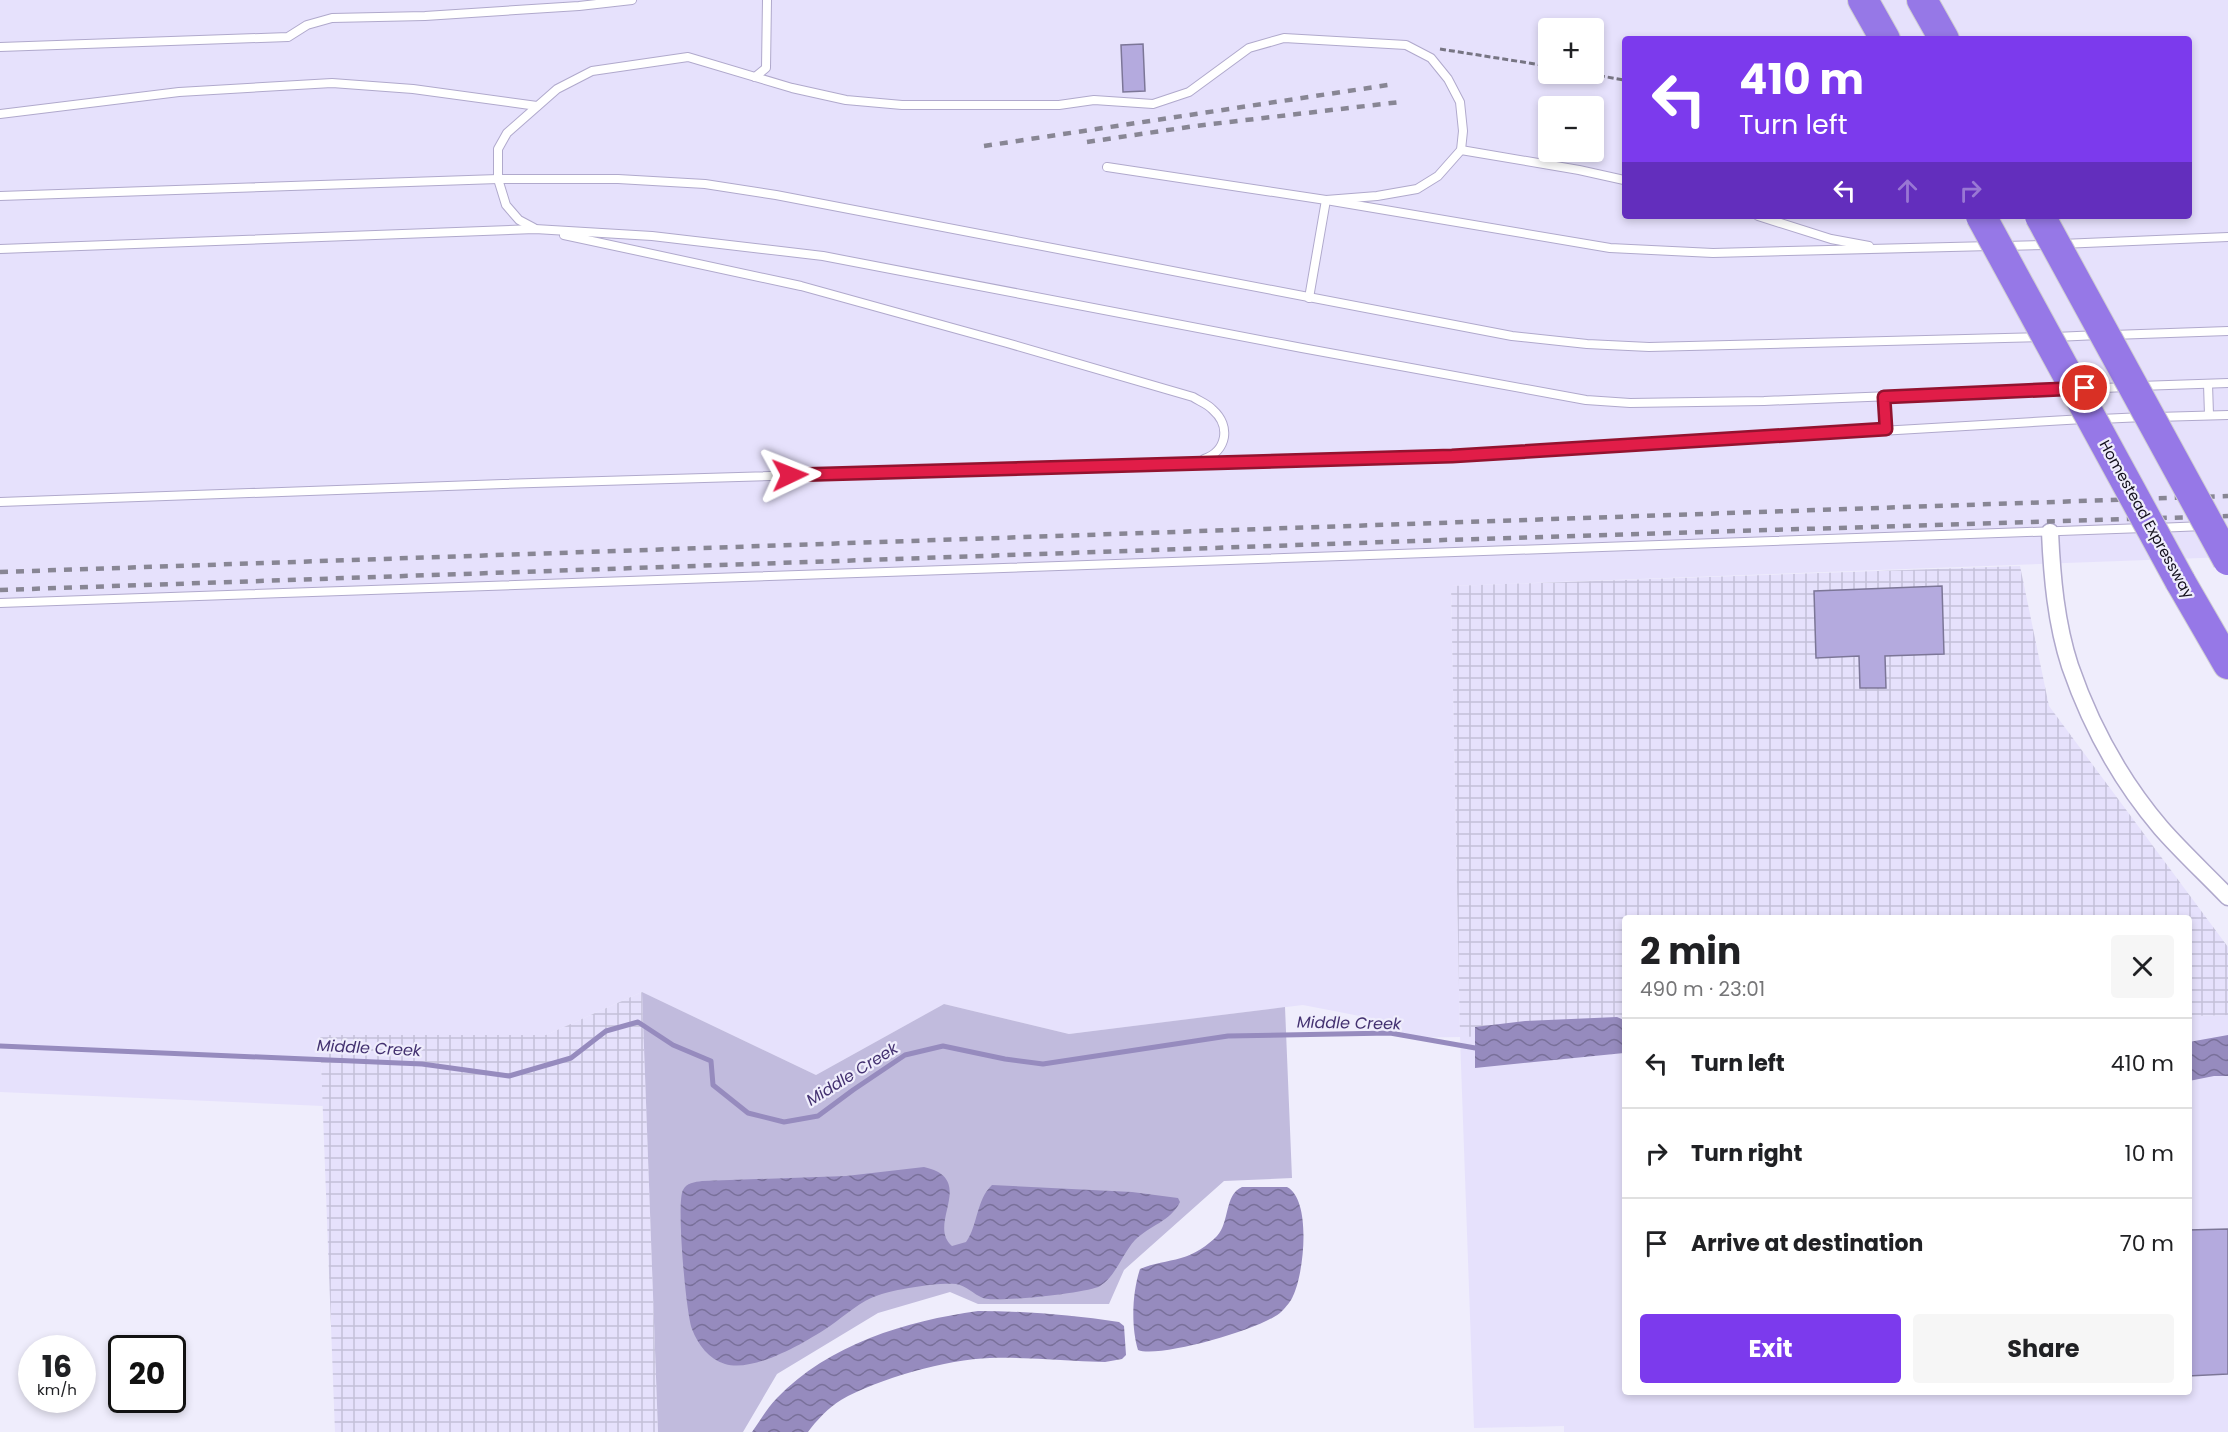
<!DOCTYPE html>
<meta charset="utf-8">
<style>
body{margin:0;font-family:Poppins,sans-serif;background:#f6f6f6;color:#202124;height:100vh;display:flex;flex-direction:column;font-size:22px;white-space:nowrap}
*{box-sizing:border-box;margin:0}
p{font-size:20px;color:#757577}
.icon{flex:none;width:33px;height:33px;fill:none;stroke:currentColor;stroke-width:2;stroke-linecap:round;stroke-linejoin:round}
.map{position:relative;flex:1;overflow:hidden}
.side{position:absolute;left:1622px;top:915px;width:570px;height:480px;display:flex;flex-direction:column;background:#fff;border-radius:6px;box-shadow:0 3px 9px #0003}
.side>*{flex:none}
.hud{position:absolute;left:1622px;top:36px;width:570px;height:183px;border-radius:6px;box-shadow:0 3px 9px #0003;background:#7c3aed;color:#fff;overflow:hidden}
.controls{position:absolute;left:1538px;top:18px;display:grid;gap:12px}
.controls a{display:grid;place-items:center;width:66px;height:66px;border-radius:6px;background:#fff;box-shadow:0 3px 9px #0003;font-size:30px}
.speed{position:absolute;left:18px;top:1335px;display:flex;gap:12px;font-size:30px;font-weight:700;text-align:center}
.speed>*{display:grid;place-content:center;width:78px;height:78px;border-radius:50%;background:#fff;box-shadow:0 3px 9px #0003;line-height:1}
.speed small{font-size:15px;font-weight:400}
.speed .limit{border:3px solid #111;border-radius:9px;background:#fff;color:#111}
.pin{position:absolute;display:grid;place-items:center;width:51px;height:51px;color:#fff;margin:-26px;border:3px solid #fff;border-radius:50%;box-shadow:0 2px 6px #0007}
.me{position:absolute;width:66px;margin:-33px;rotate:88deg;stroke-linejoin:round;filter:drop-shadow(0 0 4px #0008)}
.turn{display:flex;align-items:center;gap:21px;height:126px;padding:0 18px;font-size:27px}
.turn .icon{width:78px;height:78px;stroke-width:2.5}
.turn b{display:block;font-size:42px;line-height:51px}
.lanes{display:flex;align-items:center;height:57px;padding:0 18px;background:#0003;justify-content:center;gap:30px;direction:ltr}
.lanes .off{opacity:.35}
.round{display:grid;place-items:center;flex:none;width:63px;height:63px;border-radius:6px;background:#f6f6f6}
.head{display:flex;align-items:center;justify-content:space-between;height:102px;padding:0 18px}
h1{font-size:36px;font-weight:700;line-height:45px}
.action{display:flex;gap:12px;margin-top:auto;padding:12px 18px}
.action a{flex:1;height:69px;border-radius:6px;background:#7c3aed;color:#fff;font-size:24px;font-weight:700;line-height:69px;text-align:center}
.action a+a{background:#f6f6f6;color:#202124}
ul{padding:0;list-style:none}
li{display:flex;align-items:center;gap:18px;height:90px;padding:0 18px;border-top:2px solid #e0e0e0}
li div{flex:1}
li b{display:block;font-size:22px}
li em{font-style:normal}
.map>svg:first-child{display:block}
.built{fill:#e6e1fc;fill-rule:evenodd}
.industrial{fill:url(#industrial-grid)}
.park{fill:#c1bbdd}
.water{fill:url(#water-waves)}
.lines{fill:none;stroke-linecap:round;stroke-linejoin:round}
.stream{stroke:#968bbe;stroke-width:5}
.building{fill:#b4aade;stroke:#7c7697;stroke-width:1.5}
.service-casing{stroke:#b0a9cc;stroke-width:10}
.minor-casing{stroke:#b0a9cc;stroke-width:19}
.motorway-casing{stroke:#d0cfd2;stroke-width:32}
.path{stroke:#777583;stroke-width:3;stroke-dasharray:6 3;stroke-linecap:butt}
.service{stroke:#fff;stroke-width:8}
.minor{stroke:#fff;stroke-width:16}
.motorway{stroke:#9678e7;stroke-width:30}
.rail{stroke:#888694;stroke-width:4.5;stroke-dasharray:8 8;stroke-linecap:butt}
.motorway-bridge-casing{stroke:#d0cfd2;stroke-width:32;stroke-linecap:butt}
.motorway-bridge{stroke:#9678e7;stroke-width:30}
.route-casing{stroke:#92132f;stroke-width:15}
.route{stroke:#e11d48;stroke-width:10}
.labels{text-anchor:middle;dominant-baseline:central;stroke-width:4.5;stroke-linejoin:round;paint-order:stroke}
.street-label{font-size:15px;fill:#13101d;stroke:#efedfc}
.water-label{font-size:16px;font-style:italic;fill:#433170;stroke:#efedfc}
</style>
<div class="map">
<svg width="2228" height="1432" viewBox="0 0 2228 1432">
<defs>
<pattern id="industrial-grid" width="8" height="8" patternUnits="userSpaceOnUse" patternTransform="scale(1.5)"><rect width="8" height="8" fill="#e6e1fc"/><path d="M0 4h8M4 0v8" fill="none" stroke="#c4c0d8"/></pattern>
<pattern id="water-waves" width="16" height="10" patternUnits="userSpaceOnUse" patternTransform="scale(1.5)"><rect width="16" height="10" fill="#968bbe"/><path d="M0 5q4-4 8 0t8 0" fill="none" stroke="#79709a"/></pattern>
</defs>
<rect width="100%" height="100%" fill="#efedfc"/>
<path class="built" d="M0 0H2228V557L1451 586 1460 1036 1624 1032V1392H2188L2189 1016 2228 1015V1432H1564V1426L1474 1428 1460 1037 1402 1038 1401 1024 1303 1005 1069 1034 944 1004 816 1075 642 992 546 1035H320L323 1106 0 1092ZM1548 28H1593V74H1548ZM1624 39H2188V216H1624ZM1548 106H1593V152H1548Z"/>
<g class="industrial">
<path d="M2020 566 2049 706 2228 947V1015L2189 1016 2188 918H1624V1032L1460 1037 1451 586Z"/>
<path d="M642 992 658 1432H335L320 1035H546Z"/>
</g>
<path class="park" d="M642 992 816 1075 944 1004 1069 1034 1285 1007 1292 1178 1224 1181 1124 1270 1109 1304H978L950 1292 878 1313 777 1374 743 1432H658Z"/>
<g class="water">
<path d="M1617 1017 1624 1020V1053L1475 1068V1027L1525 1021Z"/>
<path d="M2228 1035V1076H2214L2189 1081V1042Z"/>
<path d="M924 1167C978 1179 926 1224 952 1246L966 1242C978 1225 976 1200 992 1185L1132 1192 1178 1198 1180 1202C1171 1221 1149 1226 1135 1240 1122 1254 1116 1276 1100 1286 1089 1293 995 1303 983 1298 973 1294 967 1286 956 1284 939 1282 896 1289 879 1295 860 1301 846 1315 830 1326 806 1342 754 1373 725 1364 709 1359 698 1345 692 1329 686 1314 676 1202 683 1190 686 1183 695 1182 702 1181L846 1176Z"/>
<path d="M1242 1187H1287C1312 1200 1304 1274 1293 1296 1291 1301 1286 1307 1282 1311 1267 1328 1158 1359 1138 1350 1131 1327 1132 1293 1140 1269 1154 1263 1167 1262 1181 1258 1194 1255 1208 1245 1217 1236 1230 1222 1224 1195 1242 1187Z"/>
<path d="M978 1311C1026 1311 1071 1315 1119 1322L1124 1326 1126 1355 1122 1359 1105 1362C1067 1361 1028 1357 990 1358 948 1359 877 1379 841 1400 829 1407 816 1421 808 1432H752C760 1421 767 1408 777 1398 829 1344 906 1321 978 1311Z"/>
</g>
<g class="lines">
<path class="stream" d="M0 1046 422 1064 509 1076 571 1058 606 1031 638 1022 673 1045 711 1061 713 1085 748 1113 784 1122 818 1116 853 1090 905 1055 943 1046 1005 1059 1043 1064 1228 1036 1390 1033 1481 1049"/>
</g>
<g class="building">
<path d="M1143 44 1145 91 1123 92 1121 45Z"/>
<path d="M1942 586 1944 654 1885 656 1886 688H1860L1859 656 1816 658 1814 591Z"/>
<path d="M2228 1229V1374L2188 1376V1230Z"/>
</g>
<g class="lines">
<g class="service-casing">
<g id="service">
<path d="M0 47 288 37 307 25 332 18 425 16 579 6 632 0"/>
<path d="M755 77 766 68 767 0"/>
<path d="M0 114 179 92 332 83 413 89 537 106"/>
<path d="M1461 150 1579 170 1624 180"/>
<path d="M1107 167 1326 200 1610 248 1713 253 1991 246"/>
<path d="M0 196 498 179H618L705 184 776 195 1512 336 1587 344 1649 347 2042 337"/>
<path d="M1758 216 1831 239 1869 246"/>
<path d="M534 228 519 220 506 205 498 179V149L507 133 557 89 592 71 688 57 792 88 846 100 902 105H1059L1094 100 1153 104 1189 92 1249 48 1284 38 1406 45 1431 58 1448 79 1460 102 1463 131 1461 150 1438 176 1417 189 1377 196 1326 200"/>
<path d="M564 235 801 286 1007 343 1193 397C1199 401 1208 404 1213 410 1231 426 1227 451 1204 459"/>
<path d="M2061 244 2228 237"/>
<path d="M2004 246 2048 245"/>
<path d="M0 249 535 229 652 236 823 256 1302 348 1586 400 1630 403 1764 401 2069 389"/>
<path d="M1309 298 1326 200"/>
<path d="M2112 335 2228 331"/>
<path d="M2055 337 2099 335"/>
<path d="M2208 384 2209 415"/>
<path d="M2139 386 2228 383"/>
<path d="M2082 389 2126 387"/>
<path d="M1884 397 1886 429"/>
<path d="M2156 417 2228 415"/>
<path d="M2100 419 2144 417"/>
<path d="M0 502 503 484 1452 456 2084 419"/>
<path d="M2156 528 2204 526"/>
<path d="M0 603 2144 528"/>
</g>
</g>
<g class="minor-casing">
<path id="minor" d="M2050 532C2052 577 2056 623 2070 666 2090 724 2121 781 2161 828 2182 852 2206 874 2228 897"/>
</g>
<g class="motorway-casing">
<g id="motorway">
<path d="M1863 0 1885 39"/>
<path d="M1922 0 1944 39"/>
<path d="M2180 581 2228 664"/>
</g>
</g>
<g class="path">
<path d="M1440 49 1548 66"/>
<path d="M1590 74 1624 80"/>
</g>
<use href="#service" class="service"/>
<use href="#minor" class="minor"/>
<use href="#motorway" class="motorway"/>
<g class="rail">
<path d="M1087 142 1195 126 1400 102"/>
<path d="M984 146 1388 85"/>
<path d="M0 572 2228 496"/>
<path d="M0 590 1443 540 2228 516"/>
</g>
<g class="motorway-bridge-casing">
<g id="motorway-bridge">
<path d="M1981 216 2180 581"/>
<path d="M2040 216 2228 560"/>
</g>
</g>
<use href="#motorway-bridge" class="motorway-bridge"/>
</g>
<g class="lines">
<g class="route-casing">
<path id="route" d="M790 475 1452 456 1886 429 1884 397 2085 388"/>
</g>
<use href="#route" class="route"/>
</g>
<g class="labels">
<g class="street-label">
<text transform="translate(2147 519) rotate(61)">Homestead Expressway</text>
</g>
<g class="water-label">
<text transform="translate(1349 1023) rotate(1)">Middle Creek</text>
<text transform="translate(369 1048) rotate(3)">Middle Creek</text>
<text transform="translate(852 1074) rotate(-32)">Middle Creek</text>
</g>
</g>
</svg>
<div class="controls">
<a>+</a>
<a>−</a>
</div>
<div class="speed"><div>16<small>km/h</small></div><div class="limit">20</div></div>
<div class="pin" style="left:2085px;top:388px;background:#d93025"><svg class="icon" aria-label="arrive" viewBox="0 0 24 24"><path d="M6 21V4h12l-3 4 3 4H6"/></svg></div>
<svg class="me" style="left:790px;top:475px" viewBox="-20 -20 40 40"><path d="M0-17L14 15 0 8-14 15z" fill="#e11d48" stroke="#fff" stroke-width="4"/></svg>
<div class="hud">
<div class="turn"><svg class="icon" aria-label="left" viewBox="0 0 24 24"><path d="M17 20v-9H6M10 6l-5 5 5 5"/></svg><div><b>410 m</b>Turn left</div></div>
<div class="lanes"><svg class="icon" aria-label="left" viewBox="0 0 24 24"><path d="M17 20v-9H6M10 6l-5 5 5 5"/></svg><svg class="icon off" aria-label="ahead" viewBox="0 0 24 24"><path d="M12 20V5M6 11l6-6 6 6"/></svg><svg class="icon off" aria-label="right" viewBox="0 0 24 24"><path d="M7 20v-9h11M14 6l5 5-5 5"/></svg></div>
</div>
<section class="side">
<div class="head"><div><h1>2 min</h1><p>490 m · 23:01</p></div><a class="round"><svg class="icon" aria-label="close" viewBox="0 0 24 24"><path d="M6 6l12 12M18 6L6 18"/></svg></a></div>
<ul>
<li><svg class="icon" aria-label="left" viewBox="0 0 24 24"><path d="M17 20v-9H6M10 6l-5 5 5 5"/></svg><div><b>Turn left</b></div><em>410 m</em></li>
<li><svg class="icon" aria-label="right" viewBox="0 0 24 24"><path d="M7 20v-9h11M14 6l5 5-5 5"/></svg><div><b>Turn right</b></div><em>10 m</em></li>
<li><svg class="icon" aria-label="arrive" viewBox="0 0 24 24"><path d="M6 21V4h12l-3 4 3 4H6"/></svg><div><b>Arrive at destination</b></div><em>70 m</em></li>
</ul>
<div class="action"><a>Exit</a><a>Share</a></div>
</section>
</div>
